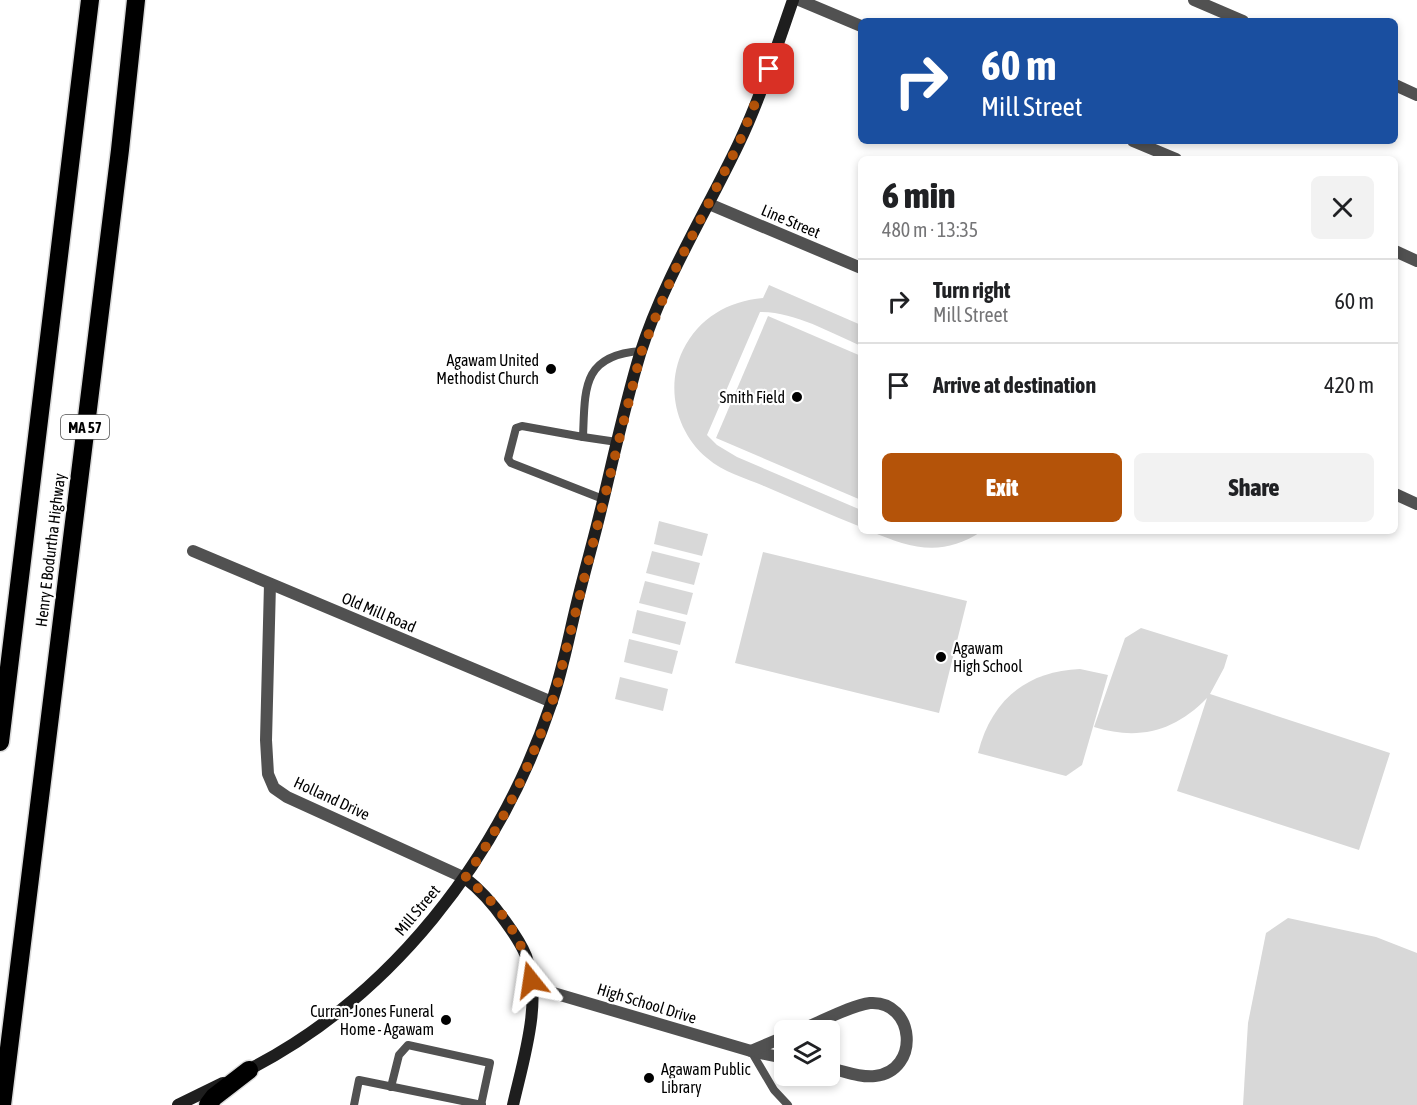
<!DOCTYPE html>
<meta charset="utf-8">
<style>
body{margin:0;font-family:"Asap Condensed",sans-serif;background:#f2f2f2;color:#202124;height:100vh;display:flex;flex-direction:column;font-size:22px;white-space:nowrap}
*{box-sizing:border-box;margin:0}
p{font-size:20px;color:#757577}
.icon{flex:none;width:33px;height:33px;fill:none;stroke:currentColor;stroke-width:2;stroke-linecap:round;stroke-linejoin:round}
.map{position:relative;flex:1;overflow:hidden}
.sheet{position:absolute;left:858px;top:156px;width:540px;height:378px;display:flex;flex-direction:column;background:#fff;border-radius:9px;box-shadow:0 3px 9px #0003}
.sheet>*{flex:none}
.guide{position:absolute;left:858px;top:18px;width:540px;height:126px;border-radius:9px;box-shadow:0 3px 9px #0003;background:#1a4fa0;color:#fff;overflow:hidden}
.buttons{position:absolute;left:774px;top:1020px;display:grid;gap:12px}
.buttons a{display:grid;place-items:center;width:66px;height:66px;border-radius:9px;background:#fff;box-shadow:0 3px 9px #0003;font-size:30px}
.pin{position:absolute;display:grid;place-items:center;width:51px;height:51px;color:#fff;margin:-26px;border-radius:12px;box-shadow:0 3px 9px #0006}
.me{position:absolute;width:66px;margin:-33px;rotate:345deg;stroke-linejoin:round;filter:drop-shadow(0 0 4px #0008)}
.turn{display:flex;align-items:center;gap:21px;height:126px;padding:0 24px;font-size:27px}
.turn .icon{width:78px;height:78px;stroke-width:2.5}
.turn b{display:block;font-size:42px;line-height:51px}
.round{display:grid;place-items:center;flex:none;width:63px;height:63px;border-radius:9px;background:#f2f2f2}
.head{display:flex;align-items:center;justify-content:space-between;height:102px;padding:0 24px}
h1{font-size:36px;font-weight:800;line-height:45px}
.button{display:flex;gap:12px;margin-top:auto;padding:12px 24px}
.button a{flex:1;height:69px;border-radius:9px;background:#b45309;color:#fff;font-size:24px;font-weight:800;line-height:69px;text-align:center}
.button a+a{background:#f2f2f2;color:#202124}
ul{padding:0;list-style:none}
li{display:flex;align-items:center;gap:18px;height:84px;padding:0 24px;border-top:2px solid #e0e0e0}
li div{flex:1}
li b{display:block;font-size:22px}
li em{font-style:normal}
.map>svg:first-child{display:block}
.green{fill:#d8d8d8}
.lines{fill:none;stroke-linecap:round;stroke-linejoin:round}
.highway-casing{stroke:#dbdbdb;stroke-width:21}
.lane{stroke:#515151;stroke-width:8}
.street{stroke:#515151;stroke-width:12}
.secondary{stroke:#1e1e1e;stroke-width:12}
.highway{stroke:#000;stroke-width:18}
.route{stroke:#b45309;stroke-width:10;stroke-dasharray:0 18}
.poi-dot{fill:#000;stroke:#fff;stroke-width:2}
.labels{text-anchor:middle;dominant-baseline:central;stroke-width:4.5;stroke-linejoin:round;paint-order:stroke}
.shield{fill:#fff;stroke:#4c4c4c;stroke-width:1.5}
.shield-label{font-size:15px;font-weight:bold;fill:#000}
.street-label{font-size:16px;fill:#000;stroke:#fff}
.poi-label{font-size:16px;fill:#000;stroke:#fff;text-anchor:end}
</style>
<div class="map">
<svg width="1417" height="1105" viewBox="0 0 1417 1105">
<rect width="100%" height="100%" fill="#fff"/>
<g class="green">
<path d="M769 285 861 325V346C829 332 795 312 760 312L707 435 717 445 737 457 861 510V527C829 514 796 500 764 486 745 478 723 472 707 458 676 432 665 387 683 350 699 318 728 301 763 298Z"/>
<path d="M768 316 861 356V500L716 438Z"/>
<path d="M659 521 708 534 702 556 654 544Z"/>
<path d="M870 531H982C942 558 910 548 870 531Z"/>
<path d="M652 551 700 563 694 585 646 573Z"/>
<path d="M763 552 967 601 939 713 735 663Z"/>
<path d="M645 581 693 593 687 615 639 603Z"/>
<path d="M637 610 686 622 680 645 632 633Z"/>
<path d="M1141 628 1228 655 1224 668 1210 694 1390 753 1359 850 1177 791 1207 698C1175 731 1139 741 1094 727L1125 638Z"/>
<path d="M629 639 678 651 672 674 624 662Z"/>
<path d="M1080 669 1108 675 1082 765 1066 776 978 753C991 701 1026 671 1080 669Z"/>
<path d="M620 677 668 689 663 711 615 699Z"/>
<path d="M1288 918 1376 937 1417 953V1105H1243L1248 1023 1266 933Z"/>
</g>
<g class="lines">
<g class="highway-casing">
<g id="highway">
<path d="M0 742 90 0"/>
<path d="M2 1105 120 150 136 0"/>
<path d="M208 1105 214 1097 249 1070"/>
</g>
</g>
<g class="lane">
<path d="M583 437 617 442"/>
<path d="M603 499 511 463 508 459 516 428 522 426 583 437C585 388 582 355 641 351"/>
<path d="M751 1051 774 1090 788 1105"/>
<path d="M391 1087 399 1055 408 1045 490 1063 481 1105"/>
<path d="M354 1105 359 1080 482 1105"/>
</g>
<g class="street">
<path d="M799 0 861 26"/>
<path d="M1194 0 1243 21"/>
<path d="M1395 85 1417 95"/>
<path d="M1133 141 1176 159"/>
<path d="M709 204 861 268"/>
<path d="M1395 251 1417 261"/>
<path d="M1395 494 1417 504"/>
<path d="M193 551 552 702"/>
<path d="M270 584 266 740 268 774 274 788 287 797 465 878"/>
<path d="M533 987 751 1051 784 1058"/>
<path d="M800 1030C819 1023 851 1005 870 1003 915 1000 921 1071 875 1076 861 1078 844 1071 830 1068"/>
<path d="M751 1051 784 1037"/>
</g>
<g class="secondary">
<path d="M465 878C481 890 493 904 505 921 513 932 521 943 526 956 543 1000 523 1061 513 1105"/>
<path d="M244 1072C390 999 500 858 551 704 562 673 568 640 576 607 584 573 594 539 602 505 614 455 625 404 640 354 663 281 705 214 738 145 760 99 776 49 793 0"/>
<path d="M178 1105 223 1083"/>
</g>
<use href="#highway" class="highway"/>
</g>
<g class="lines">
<path class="route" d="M531 980C525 940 497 901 465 878 505 821 535 757 556 690L641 353 674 272 739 143 769 69"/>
</g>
<g class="poi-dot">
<circle cx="551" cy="369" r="6"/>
<circle cx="797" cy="397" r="6"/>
<circle cx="941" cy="657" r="6"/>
<circle cx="446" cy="1020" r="6"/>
<circle cx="649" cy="1078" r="6"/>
</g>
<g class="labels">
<rect class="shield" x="61" y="415" width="48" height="24" rx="4.5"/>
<g class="shield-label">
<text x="85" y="427">MA 57</text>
</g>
<g class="street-label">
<text transform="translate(791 221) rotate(23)">Line Street</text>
<text transform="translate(50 550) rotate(-83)">Henry E Bodurtha Highway</text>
<text transform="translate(379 612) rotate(23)">Old Mill Road</text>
<text transform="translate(332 798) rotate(25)">Holland Drive</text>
<text transform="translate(417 910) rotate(-50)">Mill Street</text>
<text transform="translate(647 1003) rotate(17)">High School Drive</text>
</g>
<g class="poi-label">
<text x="539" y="360">Agawam United<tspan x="539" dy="18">Methodist Church</tspan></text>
<text x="785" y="397">Smith Field</text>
<text x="953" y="648" text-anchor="start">Agawam<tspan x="953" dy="18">High School</tspan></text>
<text x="434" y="1011">Curran-Jones Funeral<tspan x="434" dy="18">Home - Agawam</tspan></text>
<text x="661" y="1069" text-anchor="start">Agawam Public<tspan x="661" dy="18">Library</tspan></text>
</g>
</g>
</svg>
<div class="buttons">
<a><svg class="icon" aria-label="layers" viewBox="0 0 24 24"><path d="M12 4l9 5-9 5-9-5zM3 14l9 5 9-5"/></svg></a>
</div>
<div class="pin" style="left:769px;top:69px;background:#d93025"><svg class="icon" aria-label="arrive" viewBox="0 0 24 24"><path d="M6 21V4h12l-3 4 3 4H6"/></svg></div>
<svg class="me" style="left:531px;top:980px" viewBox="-20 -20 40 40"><path d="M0-17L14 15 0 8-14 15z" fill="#b45309" stroke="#fff" stroke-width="4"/></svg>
<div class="guide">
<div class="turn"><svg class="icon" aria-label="right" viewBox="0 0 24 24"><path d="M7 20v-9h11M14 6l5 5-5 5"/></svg><div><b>60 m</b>Mill Street</div></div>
</div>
<section class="sheet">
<div class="head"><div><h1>6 min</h1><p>480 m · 13:35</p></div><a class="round"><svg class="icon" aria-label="close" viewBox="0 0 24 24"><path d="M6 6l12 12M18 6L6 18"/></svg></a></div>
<ul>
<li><svg class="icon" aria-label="right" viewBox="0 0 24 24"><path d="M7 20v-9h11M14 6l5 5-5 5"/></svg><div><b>Turn right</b><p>Mill Street</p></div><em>60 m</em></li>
<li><svg class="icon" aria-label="arrive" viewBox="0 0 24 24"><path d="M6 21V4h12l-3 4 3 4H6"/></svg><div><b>Arrive at destination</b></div><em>420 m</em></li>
</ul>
<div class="button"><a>Exit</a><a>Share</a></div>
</section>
</div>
